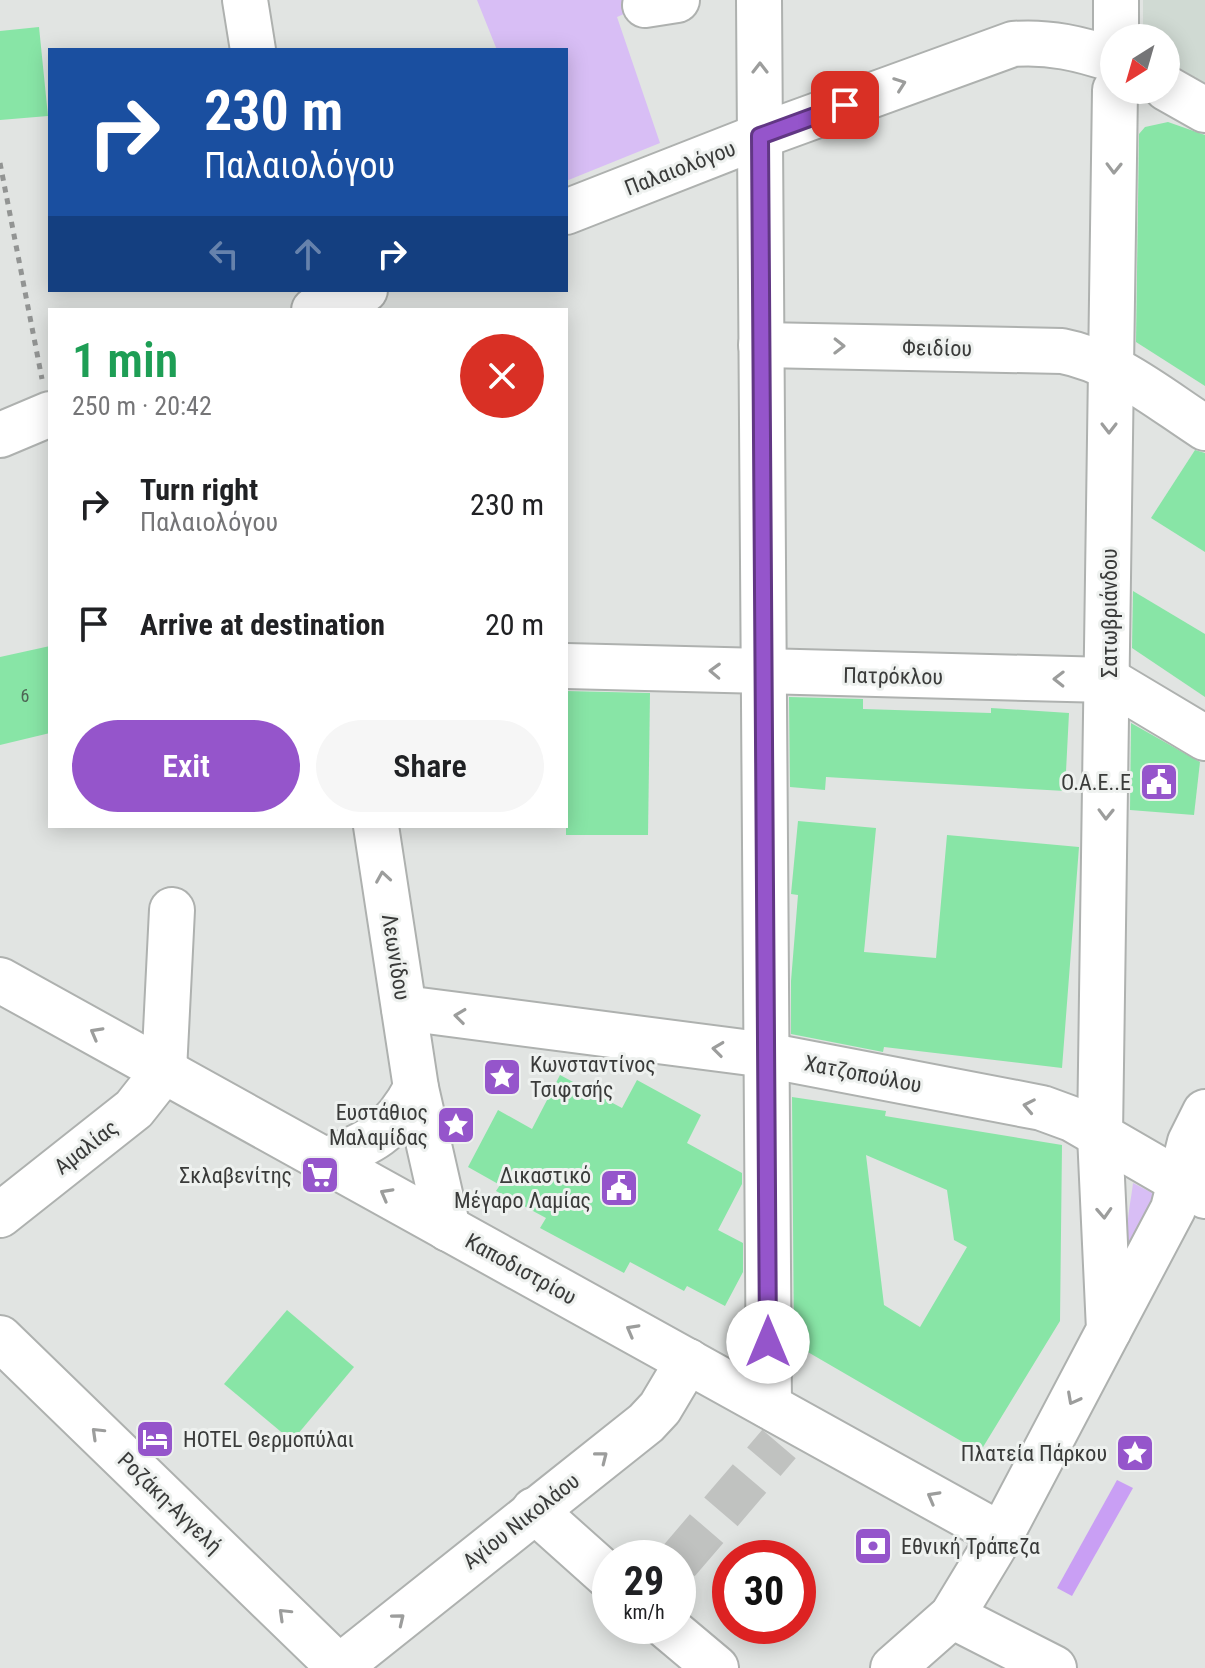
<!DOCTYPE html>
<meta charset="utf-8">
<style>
body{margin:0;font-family:"Roboto Condensed",sans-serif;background:#f6f6f6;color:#202124;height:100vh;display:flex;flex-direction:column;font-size:30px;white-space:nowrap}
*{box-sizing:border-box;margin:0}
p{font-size:26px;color:#757577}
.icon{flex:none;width:44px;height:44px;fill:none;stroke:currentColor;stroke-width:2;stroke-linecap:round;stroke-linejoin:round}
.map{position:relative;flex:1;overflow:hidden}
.drawer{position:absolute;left:48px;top:308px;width:520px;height:520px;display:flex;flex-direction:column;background:#fff;border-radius:0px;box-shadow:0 4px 20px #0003}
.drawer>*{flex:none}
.guide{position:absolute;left:48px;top:48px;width:520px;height:244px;border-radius:0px;box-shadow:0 4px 20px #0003;background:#1a4fa0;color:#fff;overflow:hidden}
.needle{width:52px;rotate:217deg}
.controls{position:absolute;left:1100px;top:24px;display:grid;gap:16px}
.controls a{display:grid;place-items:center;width:80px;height:80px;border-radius:50%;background:#fff;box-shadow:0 4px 20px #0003;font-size:40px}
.speed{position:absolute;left:592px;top:1540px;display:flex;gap:16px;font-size:40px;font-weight:700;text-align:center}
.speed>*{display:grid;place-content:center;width:104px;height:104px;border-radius:50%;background:#fff;box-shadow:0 4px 20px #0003;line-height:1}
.speed small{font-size:20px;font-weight:400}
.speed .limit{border:12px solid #d22;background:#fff;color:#111}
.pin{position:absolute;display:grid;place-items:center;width:68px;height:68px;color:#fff;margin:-34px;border-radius:16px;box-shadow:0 4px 12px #0006}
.me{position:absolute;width:88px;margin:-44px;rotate:0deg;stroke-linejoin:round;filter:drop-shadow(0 0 6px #0008)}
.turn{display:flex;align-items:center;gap:28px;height:168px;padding:0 24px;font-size:36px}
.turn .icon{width:104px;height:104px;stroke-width:2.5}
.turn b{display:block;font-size:56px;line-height:68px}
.lanes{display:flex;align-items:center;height:76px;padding:0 24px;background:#0003;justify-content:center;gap:40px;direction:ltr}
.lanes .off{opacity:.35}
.round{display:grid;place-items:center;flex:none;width:84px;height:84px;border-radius:42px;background:#f6f6f6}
.overview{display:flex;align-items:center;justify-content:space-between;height:136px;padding:0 24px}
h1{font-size:48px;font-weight:600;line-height:60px;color:#1e9e55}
.action{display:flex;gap:16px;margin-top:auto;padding:16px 24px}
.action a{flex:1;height:92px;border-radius:48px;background:#9555cb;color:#fff;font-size:32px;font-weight:600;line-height:92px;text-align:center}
.action a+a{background:#f6f6f6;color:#202124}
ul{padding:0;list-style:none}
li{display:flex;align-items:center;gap:24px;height:120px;padding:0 24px}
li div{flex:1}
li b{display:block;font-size:30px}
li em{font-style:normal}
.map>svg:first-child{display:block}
.built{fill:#d0dad3}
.green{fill:#d8bef5}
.water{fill:#c99ff4}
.building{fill:#88e5a6;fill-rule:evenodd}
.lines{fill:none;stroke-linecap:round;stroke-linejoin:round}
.minor-tunnel{stroke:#c0c2c0;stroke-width:44;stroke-dasharray:44 22;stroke-linecap:butt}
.minor-casing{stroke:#aeb1af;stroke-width:48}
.major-casing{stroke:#aeb1af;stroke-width:48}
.path{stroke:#929493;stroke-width:5;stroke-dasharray:6 6;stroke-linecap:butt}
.minor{stroke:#fff;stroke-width:44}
.major{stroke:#fff;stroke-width:44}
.oneway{stroke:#9c9d9c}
.route-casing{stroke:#613784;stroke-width:20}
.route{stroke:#9555cb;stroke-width:14}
.labels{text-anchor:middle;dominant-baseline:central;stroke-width:6;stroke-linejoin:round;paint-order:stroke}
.number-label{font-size:18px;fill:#4e6655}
.street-label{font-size:22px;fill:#3a3b3a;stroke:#eef1ef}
.poi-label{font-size:22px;fill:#3a3b3a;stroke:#eef1ef;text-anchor:end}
</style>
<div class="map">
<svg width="1205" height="1668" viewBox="0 0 1205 1668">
<rect width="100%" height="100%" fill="#e1e4e2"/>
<path class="built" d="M1143 0H1205V83L1166 60V38H1147L1143 32Z"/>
<g class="green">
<path d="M477 0H645V5L617 17 660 143 566 181V50H497Z"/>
<path d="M1133 1183 1160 1197 1131 1250C1123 1231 1131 1203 1133 1183Z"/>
</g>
<path class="water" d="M1117 1480 1133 1488 1072 1596 1057 1588Z"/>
<g class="building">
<path d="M39 27 48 116 0 120V31Z"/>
<path d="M1168 122 1205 135V386L1136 342 1139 134 1145 127Z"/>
<path d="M1195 450 1205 453V552L1151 518Z"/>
<path d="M1133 591 1205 634V697L1132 648Z"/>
<path d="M50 646V733L0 745V657Z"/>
<path d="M566 691 650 693 648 835H566Z"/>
<path d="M789 697 863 699V709L991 713V708L1069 713 1065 791 826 777 825 790 790 787Z"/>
<path d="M1131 723 1200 762 1194 815 1130 810Z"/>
<path d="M798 821 876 828 864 952 936 958 947 835 1079 847 1062 1068 884 1047 883 1052 791 1034V981L798 895 791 894Z"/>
<path d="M560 1075 622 1108 637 1080 701 1115 687 1143 742 1173V1184L718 1230 743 1243V1272L725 1306 687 1286 684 1291 630 1262 624 1273 540 1228 546 1218 496 1191 500 1185 468 1167 498 1110 532 1129Z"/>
<path d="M792 1097 886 1111 885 1116 1062 1145 1060 1321 980 1452 794 1344ZM866 1155 947 1190 954 1240 967 1247 920 1327 884 1305Z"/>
<path d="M287 1310 354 1367 292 1441 224 1384Z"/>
</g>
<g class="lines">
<path class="minor-tunnel" d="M678 1562 779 1444"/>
<g class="minor-casing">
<g id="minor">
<path d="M759 0 769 1406"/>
<path d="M645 5 677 0"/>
<path d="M761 345 1062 351C1115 361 1160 399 1205 428"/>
<path d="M404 1008 766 1055 1042 1108 1072 1119 1205 1196"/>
<path d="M0 1215 134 1109 164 1071 172 910"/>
<path d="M1109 1330 1173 1209 1190 1142 1205 1112"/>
<path d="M0 1338 340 1668"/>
<path d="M534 1510 610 1578"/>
<path d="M952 1616 1054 1668"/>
<path d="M666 1626 716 1668"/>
<path d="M338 1668 646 1423 660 1408 688 1361"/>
</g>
</g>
<g class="major-casing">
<g id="major">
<path d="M245 0 253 50"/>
<path d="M1116 0V38"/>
<path d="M1166 88 1205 110"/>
<path d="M566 212 760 136 1013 44C1049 41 1081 49 1114 60"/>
<path d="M314 310 365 290"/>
<path d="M0 435 50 414"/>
<path d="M566 666 1108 680 1205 738"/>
<path d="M376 826 416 1088 448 1229"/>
<path d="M0 980 1001 1535"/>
<path d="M325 1160C370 1144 393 1132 416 1088"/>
<path d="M893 1668 952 1616 1001 1535 1109 1330 1100 1135 1115 90"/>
</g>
</g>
<path class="path" d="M0 163 42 379"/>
<use href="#minor" class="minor"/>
<use href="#major" class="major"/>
</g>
<defs><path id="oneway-chevron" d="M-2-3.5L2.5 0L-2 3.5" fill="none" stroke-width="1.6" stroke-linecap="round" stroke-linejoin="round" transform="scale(2)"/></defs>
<g class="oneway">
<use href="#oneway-chevron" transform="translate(760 68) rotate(-90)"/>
<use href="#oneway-chevron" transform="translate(900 84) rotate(-20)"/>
<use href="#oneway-chevron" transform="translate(1114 168) rotate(91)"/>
<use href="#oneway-chevron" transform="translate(839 346) rotate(1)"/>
<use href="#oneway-chevron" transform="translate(1109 428) rotate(90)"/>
<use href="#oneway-chevron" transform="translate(715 671) rotate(-178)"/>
<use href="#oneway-chevron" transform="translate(1059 679) rotate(-179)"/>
<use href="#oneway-chevron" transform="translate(1106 814) rotate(91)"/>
<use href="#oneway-chevron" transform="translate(383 877) rotate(-99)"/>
<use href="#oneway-chevron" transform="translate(460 1016) rotate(-173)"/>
<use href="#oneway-chevron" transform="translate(96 1033) rotate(-151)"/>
<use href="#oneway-chevron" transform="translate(718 1049) rotate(-173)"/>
<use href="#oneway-chevron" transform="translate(1029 1106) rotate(-169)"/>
<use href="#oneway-chevron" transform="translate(386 1194) rotate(-151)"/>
<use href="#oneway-chevron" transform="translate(1104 1213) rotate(87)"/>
<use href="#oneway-chevron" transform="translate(632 1330) rotate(-151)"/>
<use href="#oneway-chevron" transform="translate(1073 1399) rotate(118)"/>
<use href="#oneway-chevron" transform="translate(97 1433) rotate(-136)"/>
<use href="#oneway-chevron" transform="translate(602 1457) rotate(-38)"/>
<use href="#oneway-chevron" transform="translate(933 1497) rotate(-151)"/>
<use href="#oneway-chevron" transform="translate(284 1614) rotate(-136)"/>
<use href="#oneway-chevron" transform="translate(399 1619) rotate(-39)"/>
</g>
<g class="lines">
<g class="route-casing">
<path id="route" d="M768 1342 760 136 845 105"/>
</g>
<use href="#route" class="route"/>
</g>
<defs>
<g id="civic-square" transform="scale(2)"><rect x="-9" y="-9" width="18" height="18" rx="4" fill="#9555cb" stroke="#eef1ef"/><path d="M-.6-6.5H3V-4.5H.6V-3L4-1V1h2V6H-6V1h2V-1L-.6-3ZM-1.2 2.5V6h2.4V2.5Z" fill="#fff"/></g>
<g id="sight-square" transform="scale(2)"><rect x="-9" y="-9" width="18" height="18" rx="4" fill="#9555cb" stroke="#eef1ef"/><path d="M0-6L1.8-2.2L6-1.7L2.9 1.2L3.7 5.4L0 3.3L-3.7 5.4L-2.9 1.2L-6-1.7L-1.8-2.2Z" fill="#fff"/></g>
<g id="supermarket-square" transform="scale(2)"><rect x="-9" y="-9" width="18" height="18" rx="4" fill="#9555cb" stroke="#eef1ef"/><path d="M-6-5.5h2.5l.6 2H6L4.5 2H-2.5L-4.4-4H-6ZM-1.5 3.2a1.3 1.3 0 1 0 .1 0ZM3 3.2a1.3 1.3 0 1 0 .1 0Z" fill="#fff"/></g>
<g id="hotel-square" transform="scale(2)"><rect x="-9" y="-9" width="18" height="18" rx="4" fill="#9555cb" stroke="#eef1ef"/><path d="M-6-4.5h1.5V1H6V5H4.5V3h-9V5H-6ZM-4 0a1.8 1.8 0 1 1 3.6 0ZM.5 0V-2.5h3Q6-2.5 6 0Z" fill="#fff"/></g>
<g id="bank-square" transform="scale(2)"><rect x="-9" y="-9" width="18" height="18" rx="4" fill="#9555cb" stroke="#eef1ef"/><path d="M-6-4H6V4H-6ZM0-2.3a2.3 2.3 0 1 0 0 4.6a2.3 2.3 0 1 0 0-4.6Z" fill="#fff"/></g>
</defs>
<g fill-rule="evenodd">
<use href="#civic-square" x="1159" y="782"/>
<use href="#sight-square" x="502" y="1077"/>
<use href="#sight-square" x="456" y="1125"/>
<use href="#supermarket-square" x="320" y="1175"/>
<use href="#civic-square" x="619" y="1188"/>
<use href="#hotel-square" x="155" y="1439"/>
<use href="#sight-square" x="1135" y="1453"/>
<use href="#bank-square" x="873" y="1546"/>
</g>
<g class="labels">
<g class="number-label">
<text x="25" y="695">6</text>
</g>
<g class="street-label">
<text transform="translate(680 168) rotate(-21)">Παλαιολόγου</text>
<text transform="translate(937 348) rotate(1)">Φειδίου</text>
<text transform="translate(1109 613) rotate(-90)">Σατωβριάνδου</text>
<text transform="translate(893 676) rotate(1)">Πατρόκλου</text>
<text transform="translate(396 957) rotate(81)">Λεωνίδου</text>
<text transform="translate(863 1074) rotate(11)">Χατζοπούλου</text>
<text transform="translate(86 1147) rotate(-38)">Αμαλίας</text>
<text transform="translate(521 1269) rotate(29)">Καποδιστρίου</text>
<text transform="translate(170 1503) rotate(44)">Ροζάκη-Αγγελή</text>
<text transform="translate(521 1521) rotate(-38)">Αγίου Νικολάου</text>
</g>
<g class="poi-label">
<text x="1131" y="782">O.A.E..E</text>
<text x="530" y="1064" text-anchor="start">Κωνσταντίνος<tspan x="530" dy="25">Τσιφτσής</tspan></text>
<text x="428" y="1112">Ευστάθιος<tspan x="428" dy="25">Μαλαμίδας</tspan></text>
<text x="292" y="1175">Σκλαβενίτης</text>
<text x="591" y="1175">Δικαστικό<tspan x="591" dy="25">Μέγαρο Λαμίας</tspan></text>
<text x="183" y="1439" text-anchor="start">HOTEL Θερμοπύλαι</text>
<text x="1107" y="1453">Πλατεία Πάρκου</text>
<text x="901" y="1546" text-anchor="start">Εθνική Τράπεζα</text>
</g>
</g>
</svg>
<div class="controls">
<a><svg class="needle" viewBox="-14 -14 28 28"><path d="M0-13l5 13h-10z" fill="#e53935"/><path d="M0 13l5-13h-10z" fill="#757577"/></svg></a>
</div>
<div class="speed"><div>29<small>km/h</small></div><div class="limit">30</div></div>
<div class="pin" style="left:845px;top:105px;background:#d93025"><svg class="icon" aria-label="arrive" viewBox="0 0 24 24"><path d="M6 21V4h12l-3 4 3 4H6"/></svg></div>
<svg class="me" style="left:768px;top:1342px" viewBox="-20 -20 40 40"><circle r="19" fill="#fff"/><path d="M0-13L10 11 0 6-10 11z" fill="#9555cb"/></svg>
<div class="guide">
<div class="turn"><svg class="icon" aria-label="right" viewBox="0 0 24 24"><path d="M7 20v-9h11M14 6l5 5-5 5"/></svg><div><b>230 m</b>Παλαιολόγου</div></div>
<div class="lanes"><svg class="icon off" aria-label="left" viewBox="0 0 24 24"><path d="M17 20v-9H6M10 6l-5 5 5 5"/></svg><svg class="icon off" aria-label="ahead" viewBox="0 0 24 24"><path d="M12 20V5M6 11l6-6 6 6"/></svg><svg class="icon" aria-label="right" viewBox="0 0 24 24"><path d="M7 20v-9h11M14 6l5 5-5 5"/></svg></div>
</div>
<section class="drawer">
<div class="overview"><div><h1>1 min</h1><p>250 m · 20:42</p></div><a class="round" style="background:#d93025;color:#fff"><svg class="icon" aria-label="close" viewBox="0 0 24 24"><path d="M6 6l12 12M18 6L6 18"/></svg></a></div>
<ul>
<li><svg class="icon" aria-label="right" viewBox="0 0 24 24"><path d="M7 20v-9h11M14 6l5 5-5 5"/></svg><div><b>Turn right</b><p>Παλαιολόγου</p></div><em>230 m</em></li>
<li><svg class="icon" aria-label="arrive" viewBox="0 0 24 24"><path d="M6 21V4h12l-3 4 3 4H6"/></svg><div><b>Arrive at destination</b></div><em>20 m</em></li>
</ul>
<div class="action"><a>Exit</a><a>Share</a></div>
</section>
</div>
